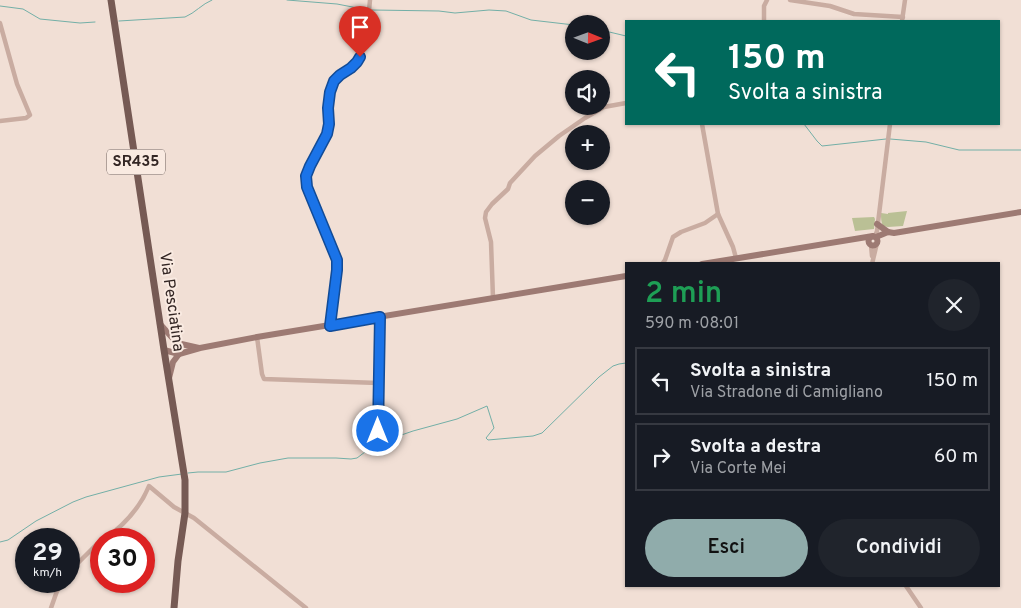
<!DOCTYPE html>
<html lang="it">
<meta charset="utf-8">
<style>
body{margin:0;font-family:Overpass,sans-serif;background:#20242c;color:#f1f3f6;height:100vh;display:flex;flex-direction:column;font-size:19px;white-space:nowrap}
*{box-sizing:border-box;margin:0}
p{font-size:16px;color:#9ea1a6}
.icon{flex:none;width:28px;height:28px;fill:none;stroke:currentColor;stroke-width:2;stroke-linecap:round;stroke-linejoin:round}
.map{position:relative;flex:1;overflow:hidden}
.details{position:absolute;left:625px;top:262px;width:375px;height:325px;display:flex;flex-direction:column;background:#171b24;border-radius:0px;box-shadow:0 1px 4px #0004}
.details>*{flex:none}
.banner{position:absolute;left:625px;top:20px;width:375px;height:105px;border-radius:0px;box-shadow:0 1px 4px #0004;background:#00695c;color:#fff;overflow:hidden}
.needle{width:32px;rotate:91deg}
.tools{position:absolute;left:565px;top:15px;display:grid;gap:10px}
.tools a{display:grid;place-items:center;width:45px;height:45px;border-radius:50%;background:#171b24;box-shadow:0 1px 4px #0004;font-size:25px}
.speed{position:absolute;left:15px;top:528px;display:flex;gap:10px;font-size:25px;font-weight:700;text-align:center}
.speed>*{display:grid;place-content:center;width:65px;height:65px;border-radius:50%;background:#171b24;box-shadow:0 1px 4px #0004;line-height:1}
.speed small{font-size:12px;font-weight:400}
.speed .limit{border:8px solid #d22;background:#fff;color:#111}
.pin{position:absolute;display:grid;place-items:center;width:42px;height:42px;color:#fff;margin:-51px -21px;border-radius:50% 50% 50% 0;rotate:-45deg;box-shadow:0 0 5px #0007}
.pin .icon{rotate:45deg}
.me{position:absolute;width:55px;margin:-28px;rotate:0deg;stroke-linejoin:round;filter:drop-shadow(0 0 4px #0008)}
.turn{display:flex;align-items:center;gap:18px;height:105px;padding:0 20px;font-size:22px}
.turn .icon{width:65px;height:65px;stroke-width:2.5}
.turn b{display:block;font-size:35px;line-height:42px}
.round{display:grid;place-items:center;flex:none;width:52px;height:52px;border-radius:26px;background:#20242c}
.headline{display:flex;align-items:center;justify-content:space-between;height:85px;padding:0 20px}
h1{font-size:30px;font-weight:600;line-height:38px;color:#1e9e55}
.button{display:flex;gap:10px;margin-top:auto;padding:10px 20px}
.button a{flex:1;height:58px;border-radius:30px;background:#90acab;color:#111;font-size:20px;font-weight:600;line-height:58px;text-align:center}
.button a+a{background:#20242c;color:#f1f3f6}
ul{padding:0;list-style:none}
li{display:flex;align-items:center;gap:15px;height:68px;margin:0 10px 8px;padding:0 10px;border:2px solid #363941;border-radius:0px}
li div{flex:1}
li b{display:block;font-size:19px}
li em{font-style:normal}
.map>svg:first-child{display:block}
.green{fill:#bac095}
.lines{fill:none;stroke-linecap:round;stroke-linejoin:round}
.stream{stroke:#73afa7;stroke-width:1}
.street{stroke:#c9aca1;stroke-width:4.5}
.secondary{stroke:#9d7a73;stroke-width:6}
.primary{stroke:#765a54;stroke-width:7}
.route-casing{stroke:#114b97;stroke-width:12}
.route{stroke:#1a73e8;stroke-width:9}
.labels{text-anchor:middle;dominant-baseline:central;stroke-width:4;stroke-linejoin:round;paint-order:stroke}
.shield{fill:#f9eae1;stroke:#6e615d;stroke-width:1}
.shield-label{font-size:15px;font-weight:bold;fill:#332624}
.street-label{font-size:16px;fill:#332624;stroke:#f9eae1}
</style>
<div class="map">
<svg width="1021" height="608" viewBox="0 0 1021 608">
<rect width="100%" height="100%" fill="#f1dfd5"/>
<g class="green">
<path d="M907 211 903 226 888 227 883 226C881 222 881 218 881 213L888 214V213Z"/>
<path d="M874 217 875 219 874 229 855 231 852 218Z"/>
</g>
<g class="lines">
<g class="stream">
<path d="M287 0 337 4 368 10"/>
<path d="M0 6 23 9 40 19 80 23 95 22"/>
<path d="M372 10 439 11 455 13 489 10 506 11 531 20 574 25"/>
<path d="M119 21 185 17C195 13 202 4 212 0"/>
<path d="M601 30 626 36"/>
<path d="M804 124 817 141 822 146 886 139"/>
<path d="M890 139 926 142 959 150H1021"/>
<path d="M188 473 198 472H226L260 463 288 458H336L351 459 357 458 373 446 384 441 413 431 457 419 487 406 494 428 486 438 488 440 533 436 542 433 599 377 613 366 619 364 626 363"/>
<path d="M0 542 8 540 36 521 73 502 86 497 159 477 182 474"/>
</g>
<g class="street">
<path d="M790 0 830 6 854 14 903 17"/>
<path d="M764 21V6L767 0"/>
<path d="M902 21 905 0"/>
<path d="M0 23 17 84 30 115 26 118 0 121"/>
<path d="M702 124 718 214 733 247 736 258"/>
<path d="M875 236 877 231 890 124"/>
<path d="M871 245 872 256"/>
<path d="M662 264 665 260 673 237 681 232 705 223 718 214"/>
<path d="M872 264 877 243"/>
<path d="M493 298 491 242 485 218 486 212 492 204 508 189 510 183 535 156 559 136 585 118 604 107 626 103"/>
<path d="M330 326 337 270V260L307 187C304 167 319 152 326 135 330 125 328 118 328 108 328 100 330 90 333 82 337 73 350 71 356 63 365 52 369 15 370 0"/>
<path d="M257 337 262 374 264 379 378 383"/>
<path d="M378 431 380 317"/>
<path d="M105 539C124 525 140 508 149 486L174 507 194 518 306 608"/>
<path d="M69 572 95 546 101 542"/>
<path d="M906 586 921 608"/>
<path d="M51 608 57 591 63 581"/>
</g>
<g class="secondary">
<path d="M877 224 888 232"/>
<circle cx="873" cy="241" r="4.5"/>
<path d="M876 237 888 232 894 233 1021 212"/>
<path d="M702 264 873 236"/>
<path d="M160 324 177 343 199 348"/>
<path d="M164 350 179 354 200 348 257 337 626 276"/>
<path d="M169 378 173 362 179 354"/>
</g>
<path class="primary" d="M111 0 164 350 185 480V513L178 561 174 608"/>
</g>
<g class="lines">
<g class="route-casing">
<path id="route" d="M360 57 357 62 351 68 340 75 334 81 330 92 328 108 329 124 327 134 310 166 306 176 307 187 337 260V270L330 326 380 317 378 431"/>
</g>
<use href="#route" class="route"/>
</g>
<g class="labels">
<rect class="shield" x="107" y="149.5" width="58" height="25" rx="4"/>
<g class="shield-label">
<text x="136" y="162">SR435</text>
</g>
<g class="street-label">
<text transform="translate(171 302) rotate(82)">Via Pesciatina</text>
</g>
</g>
</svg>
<div class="tools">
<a><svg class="needle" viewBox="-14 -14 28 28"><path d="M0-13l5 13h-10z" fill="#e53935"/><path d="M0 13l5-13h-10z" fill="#9ea1a6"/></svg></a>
<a><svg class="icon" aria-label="sound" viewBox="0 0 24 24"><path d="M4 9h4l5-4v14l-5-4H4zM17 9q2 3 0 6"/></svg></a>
<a>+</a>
<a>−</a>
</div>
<div class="speed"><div>29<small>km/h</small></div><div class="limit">30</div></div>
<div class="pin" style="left:360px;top:57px;background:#d93025"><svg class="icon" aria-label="arrive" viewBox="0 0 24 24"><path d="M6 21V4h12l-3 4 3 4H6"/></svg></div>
<svg class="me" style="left:378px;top:431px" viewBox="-20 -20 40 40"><circle r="17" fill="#1a73e8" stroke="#fff" stroke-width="3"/><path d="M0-11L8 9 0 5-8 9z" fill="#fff"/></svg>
<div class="banner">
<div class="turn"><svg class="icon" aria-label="left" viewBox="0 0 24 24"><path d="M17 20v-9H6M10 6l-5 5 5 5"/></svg><div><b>150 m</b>Svolta a sinistra</div></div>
</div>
<section class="details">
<div class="headline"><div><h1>2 min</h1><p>590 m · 08:01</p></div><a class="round"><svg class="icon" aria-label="close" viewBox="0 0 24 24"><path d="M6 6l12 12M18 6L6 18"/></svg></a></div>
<ul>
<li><svg class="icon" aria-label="left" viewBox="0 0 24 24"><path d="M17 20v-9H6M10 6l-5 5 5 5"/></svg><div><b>Svolta a sinistra</b><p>Via Stradone di Camigliano</p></div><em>150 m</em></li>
<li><svg class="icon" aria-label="right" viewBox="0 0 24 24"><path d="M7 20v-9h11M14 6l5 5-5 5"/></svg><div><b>Svolta a destra</b><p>Via Corte Mei</p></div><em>60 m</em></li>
</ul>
<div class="button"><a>Esci</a><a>Condividi</a></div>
</section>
</div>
